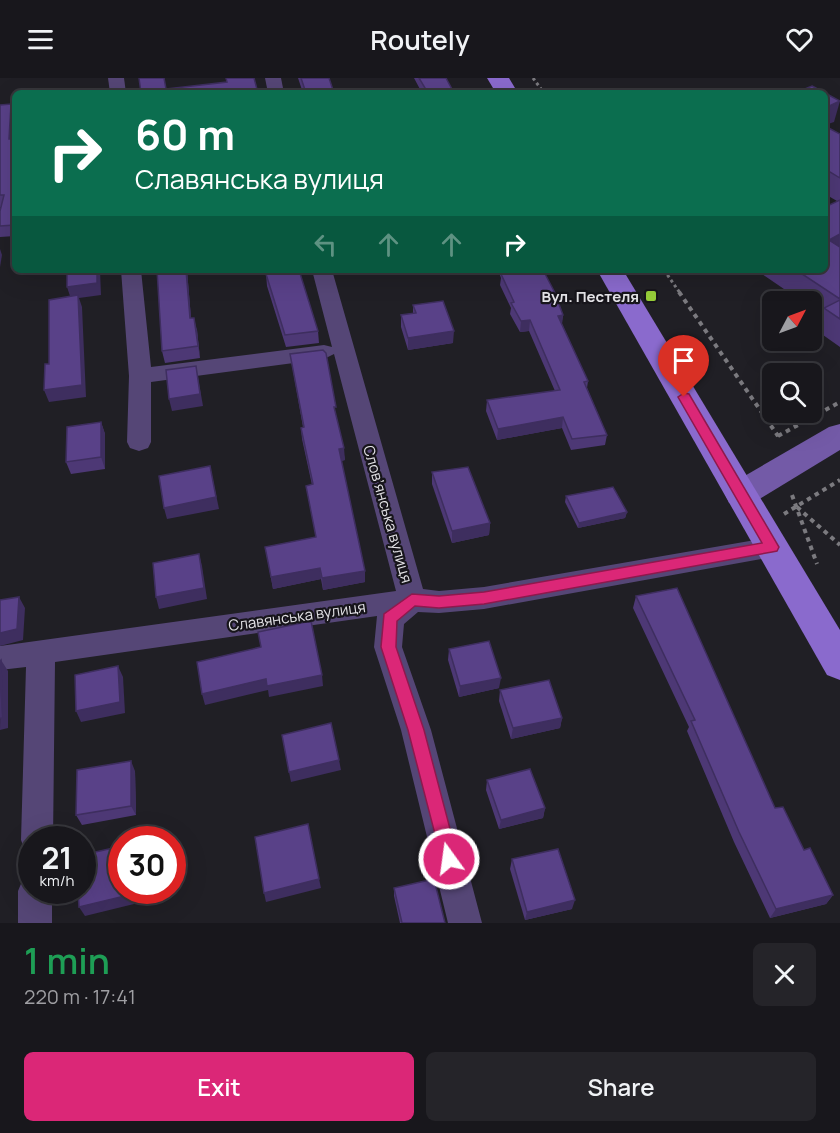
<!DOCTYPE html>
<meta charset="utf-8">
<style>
body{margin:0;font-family:Manrope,sans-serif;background:#252429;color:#f1f3f6;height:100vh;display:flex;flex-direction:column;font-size:22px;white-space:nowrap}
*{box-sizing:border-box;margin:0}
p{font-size:20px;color:#9f9fa3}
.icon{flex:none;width:33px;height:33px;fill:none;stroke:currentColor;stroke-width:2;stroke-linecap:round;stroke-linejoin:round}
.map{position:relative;height:845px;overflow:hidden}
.panel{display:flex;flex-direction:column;background:#18171c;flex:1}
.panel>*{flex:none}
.hud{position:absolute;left:12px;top:12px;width:816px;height:183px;border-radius:9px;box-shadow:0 6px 24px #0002,0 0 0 2px #36363b;background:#0b6e4f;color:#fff;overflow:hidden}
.needle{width:39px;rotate:49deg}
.controls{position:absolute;left:762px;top:213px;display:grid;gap:12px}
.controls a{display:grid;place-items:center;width:60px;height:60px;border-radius:9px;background:#18171c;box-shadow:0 6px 24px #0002,0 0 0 2px #36363b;font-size:30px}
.speed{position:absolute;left:18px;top:748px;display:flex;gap:12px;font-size:30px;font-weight:700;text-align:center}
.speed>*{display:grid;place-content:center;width:78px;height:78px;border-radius:50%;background:#18171c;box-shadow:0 6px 24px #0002,0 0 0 2px #36363b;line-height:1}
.speed small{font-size:15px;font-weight:400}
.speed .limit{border:9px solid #d22;background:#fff;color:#111}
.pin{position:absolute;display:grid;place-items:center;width:51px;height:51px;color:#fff;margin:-62px -26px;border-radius:50% 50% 50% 0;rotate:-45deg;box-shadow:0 0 6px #0007}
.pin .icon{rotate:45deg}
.me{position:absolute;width:66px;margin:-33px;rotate:346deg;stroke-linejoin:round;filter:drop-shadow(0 0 4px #0008)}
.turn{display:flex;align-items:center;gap:21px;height:126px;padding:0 24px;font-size:27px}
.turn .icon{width:78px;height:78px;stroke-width:2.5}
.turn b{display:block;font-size:42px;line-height:51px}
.lanes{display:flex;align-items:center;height:57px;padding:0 24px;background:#0003;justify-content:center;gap:30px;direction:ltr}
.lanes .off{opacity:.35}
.round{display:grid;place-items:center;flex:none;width:63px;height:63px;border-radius:9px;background:#252429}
.head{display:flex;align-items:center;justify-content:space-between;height:102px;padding:0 24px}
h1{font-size:36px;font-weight:600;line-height:45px;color:#1e9e55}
.primary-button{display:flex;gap:12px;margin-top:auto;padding:12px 24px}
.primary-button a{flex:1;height:69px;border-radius:9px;background:#db2777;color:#fff;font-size:24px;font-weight:600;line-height:69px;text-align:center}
.primary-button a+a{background:#252429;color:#f1f3f6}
header{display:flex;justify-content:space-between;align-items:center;height:78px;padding:0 24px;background:#18171c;font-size:27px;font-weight:600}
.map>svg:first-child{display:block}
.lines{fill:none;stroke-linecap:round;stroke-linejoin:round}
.path-far1{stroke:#7b7a7f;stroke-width:3;stroke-dasharray:3 3;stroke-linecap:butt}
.path{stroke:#7b7a7f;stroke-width:4;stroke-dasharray:4.5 4.5;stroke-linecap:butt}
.street{fill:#554676;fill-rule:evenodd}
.secondary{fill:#735aa7;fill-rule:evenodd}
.primary{fill:#8a6acd;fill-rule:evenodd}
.wall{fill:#4d3875}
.shaded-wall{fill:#3e2e5f}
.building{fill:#594188;stroke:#3e2e5f;stroke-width:1.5}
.route{fill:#db2777;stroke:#8e194d;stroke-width:1.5}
.poi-dot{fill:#96cc39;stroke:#17151b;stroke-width:2}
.labels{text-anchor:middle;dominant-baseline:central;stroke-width:4.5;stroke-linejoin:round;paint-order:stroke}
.poi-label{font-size:15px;font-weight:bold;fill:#e4e3e7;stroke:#17151b;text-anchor:end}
.street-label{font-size:15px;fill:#e4e3e7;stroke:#17151b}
</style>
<header><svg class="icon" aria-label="menu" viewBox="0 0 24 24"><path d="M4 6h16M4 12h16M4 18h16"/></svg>Routely<svg class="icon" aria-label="heart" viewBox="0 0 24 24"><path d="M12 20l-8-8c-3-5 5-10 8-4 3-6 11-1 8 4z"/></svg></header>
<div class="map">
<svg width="840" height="845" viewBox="0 0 840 845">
<rect width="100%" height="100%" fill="#201f25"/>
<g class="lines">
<g class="path-far1">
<path d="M533 0 544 15"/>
<path d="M664 192 680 215"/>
</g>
<g class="path">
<path d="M679 214 778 358V363"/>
<path d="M778 358 840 324"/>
<path d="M792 417 817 486"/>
<path d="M797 429 840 467"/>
<path d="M784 436 840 402"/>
</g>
<g class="street">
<path d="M108 0H124L126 15H110Z"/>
<path d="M265 0H281L284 15H268Z"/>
<path d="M121 192H141L151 289 324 267 332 269 312 192H332L423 511 439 513 484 509 772 459 781 462 785 469 781 476 772 479 484 531 439 535 418 534 404 546 402 569 431 652 482 845H448L401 652 374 569 377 538 55 584 53 762H32V776L25 773 21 762 26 589 0 592V568L396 513 334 276 324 281 151 304V364L148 370 139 373 130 370 127 364 129 298Z"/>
<path d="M32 797V813H52V845H18V813L23 801Z"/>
</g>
<path class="secondary" d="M840 346V372L753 425 741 428 729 425 725 416 729 407 829 349Z"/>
<g class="primary">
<path d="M487 0H509L518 15H496Z"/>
<path d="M597 192H623L840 552V602L827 597Z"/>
</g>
</g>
<g class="wall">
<path d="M298 0H329L334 15H303Z"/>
<path d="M414 0H446L454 15H422Z"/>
<path d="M0 27 14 37 13 61H15V158L0 159V133L1 129H0Z"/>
<path d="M825 48 840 56V269L816 252 822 236 812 229V224H803L756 192H825L837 123 825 116Z"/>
<path d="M187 192 191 240 197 252 200 280 165 285 162 273Z"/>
<path d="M272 192H299L318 253 319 265 286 269 267 208 266 196 273 195Z"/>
<path d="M498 192H543L563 237 562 246 588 303 587 310 607 357 605 367 571 372 562 350 497 362 486 333 487 322 555 313 529 253 520 254 510 236 511 230 500 207 501 200Z"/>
<path d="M413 227 453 265 408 272 401 249V237L413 235Z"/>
<path d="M290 276 337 341 345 382 341 383 365 504 323 512 321 501 273 511 265 469 316 459 306 408 312 407 302 361 301 350 303 349Z"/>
<path d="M101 344 105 356V391L71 396 66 384Z"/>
<path d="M432 394 490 445 489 457 452 465 432 406Z"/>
<path d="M566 418 627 434 625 440 578 450 565 424Z"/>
<path d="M636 518 833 817 826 826 770 840 734 764 687 653 689 649 633 530Z"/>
<path d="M449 571 499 610 459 619 448 582Z"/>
<path d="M500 612 562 640 560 650 511 661 499 623Z"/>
<path d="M135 693 136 737 82 747 76 737Z"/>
<path d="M487 702 545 730 543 740 499 751 486 712Z"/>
<path d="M512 781 572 831 525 842 510 791Z"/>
<path d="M394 810 445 845H400L394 818Z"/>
</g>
<g class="shaded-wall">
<path d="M840 23 834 44 825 47V30Z"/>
<path d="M11 26 14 37 13 72 9 61Z"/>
<path d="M840 156V174L829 162Z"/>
<path d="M0 171 2 177 0 189Z"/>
<path d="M97 192H100L101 217 79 220 82 229 86 319 49 324 44 312 71 221 67 209Z"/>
<path d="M186 192H187L192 252 190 240Z"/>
<path d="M563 237 561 248 558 238Z"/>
<path d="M194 240 197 252 200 280 198 268Z"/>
<path d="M530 242 529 253 520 254 521 243Z"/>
<path d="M454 253 453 265 408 272V260Z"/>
<path d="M196 288 203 328 172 333 169 321Z"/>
<path d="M563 339 562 350 497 362 498 351Z"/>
<path d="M101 344 105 356V391L101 379Z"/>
<path d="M344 370 345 382 340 383 339 371Z"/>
<path d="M210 388 219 431 167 441 164 430Z"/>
<path d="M627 434 625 440 578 450 579 445Z"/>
<path d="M490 445 489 457 452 465V453Z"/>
<path d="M199 476 202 488 207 521 159 531 156 519Z"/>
<path d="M320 490 321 501 273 511 271 499Z"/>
<path d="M365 493V504L323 512 322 500Z"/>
<path d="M19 519 25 530 23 562 0 568V555Z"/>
<path d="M1 582 8 593V650L0 652Z"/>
<path d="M118 588 123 599 125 635 81 644 76 633Z"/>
<path d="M322 597 323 608 269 619 268 612 205 627 202 616 266 601Z"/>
<path d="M501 600 499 610 459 619 460 608Z"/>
<path d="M562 640 560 650 511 661 513 650Z"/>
<path d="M339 682 341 692 291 704 289 694Z"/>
<path d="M131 683 135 693 136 737 131 728Z"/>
<path d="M545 730 543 740 499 751 501 742Z"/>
<path d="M319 801 321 810 266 824 264 815Z"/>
<path d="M129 813H134V826L85 838 79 829Z"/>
<path d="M833 817 826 826 770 840 776 831Z"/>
<path d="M575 822 572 831 525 842 527 834Z"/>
</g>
<g class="building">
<path d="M139 0H164L166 11 227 4 226 0H254L258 15H141Z"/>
<path d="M301 0H329L334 15H306Z"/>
<path d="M419 0H446L454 15H428Z"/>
<path d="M812 8 825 15H795Z"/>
<path d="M825 15 840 23 825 30Z"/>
<path d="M11 26 9 61H15V147L0 148V133L4 117H0V27Z"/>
<path d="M825 48 840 56V100L825 91Z"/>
<path d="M840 122V156L829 162 840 169V221L796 192H825V129Z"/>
<path d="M67 192H97V205L67 209Z"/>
<path d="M157 192H186L190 240H194L198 268 162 273Z"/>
<path d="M274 192H299L318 253 285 257 266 196 275 194Z"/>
<path d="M503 192H543L554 213 563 237 558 238 588 303 584 304 607 357 572 361 563 339 498 351 487 322 560 312 530 242 521 243 511 225 514 224 501 196 504 195Z"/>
<path d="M78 217 82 307 44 312 45 286H49V222Z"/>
<path d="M840 222V241L824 230Z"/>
<path d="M443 223 454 253 408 260 401 237 416 235 413 227Z"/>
<path d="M323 272 326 275 336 329H334L344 370 339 371 365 493 322 500 320 490 271 499 265 469 316 459 306 408 313 406 301 350 304 349 290 276Z"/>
<path d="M196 288 200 316 169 321 166 292Z"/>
<path d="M101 344V379L66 384 67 349Z"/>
<path d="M210 388 216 419 164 430 159 398Z"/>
<path d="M468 389 490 445 452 453 432 394Z"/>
<path d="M613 409 627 434 579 445 566 418Z"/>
<path d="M199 476 204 510 156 519 153 485Z"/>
<path d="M677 510 775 730 783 729 804 772 810 770 833 817 776 831 739 754 691 643 695 642 636 518Z"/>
<path d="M19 519 17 551 0 555V522Z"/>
<path d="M311 543 322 597 267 608 266 601 202 616 197 584 261 569 258 554Z"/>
<path d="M489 563 501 600 460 608 449 571Z"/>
<path d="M1 582 2 640H0V583Z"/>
<path d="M118 588 120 624 76 633 75 597Z"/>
<path d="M549 602 562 640 513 650 500 612Z"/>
<path d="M331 645 339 682 289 694 282 657Z"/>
<path d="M131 683V728L76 737 77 692Z"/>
<path d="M530 691 545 730 501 742 487 702Z"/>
<path d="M308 746 319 801 264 815 255 759Z"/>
<path d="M122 768V813H129V817L79 829 78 813H82V777Z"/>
<path d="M558 771 575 822 527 834 512 781Z"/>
<path d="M434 801 445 845H402L394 810Z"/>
</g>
<path class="route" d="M684 315 689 316 779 469 777 473 772 474 484 526 439 530 415 528 397 543 396 569 424 652 458 781 455 787 449 789 443 787 408 652 381 569 384 536 412 516 439 518 484 514 762 465 678 319Z"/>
<rect class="poi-dot" x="645" y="212" width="12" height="12" rx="3"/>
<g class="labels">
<g class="poi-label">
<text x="639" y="218">Вул. Пестеля</text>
</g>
<g class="street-label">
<text transform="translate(388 436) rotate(74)">Словʼянська вулиця</text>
<text transform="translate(297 538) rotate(-8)">Славянська вулиця</text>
</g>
</g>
</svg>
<div class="controls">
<a><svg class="needle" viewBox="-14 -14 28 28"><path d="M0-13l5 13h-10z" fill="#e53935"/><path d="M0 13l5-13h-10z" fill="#9f9fa3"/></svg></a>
<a><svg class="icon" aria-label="search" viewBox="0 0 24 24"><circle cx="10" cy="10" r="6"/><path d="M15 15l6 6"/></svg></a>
</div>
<div class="speed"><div>21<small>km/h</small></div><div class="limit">30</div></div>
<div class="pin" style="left:684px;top:319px;background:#d93025"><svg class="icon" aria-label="arrive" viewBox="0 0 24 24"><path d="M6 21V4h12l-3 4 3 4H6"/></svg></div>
<svg class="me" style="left:449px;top:781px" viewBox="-20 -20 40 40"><circle r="17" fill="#db2777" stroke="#fff" stroke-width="3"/><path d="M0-11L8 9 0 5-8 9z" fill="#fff"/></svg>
<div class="hud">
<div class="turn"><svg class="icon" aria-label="right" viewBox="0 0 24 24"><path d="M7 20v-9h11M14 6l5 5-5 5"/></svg><div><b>60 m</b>Славянська вулиця</div></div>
<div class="lanes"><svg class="icon off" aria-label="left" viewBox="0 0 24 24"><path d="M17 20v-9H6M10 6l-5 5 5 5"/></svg><svg class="icon off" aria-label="ahead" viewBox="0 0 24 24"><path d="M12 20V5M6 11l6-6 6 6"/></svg><svg class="icon off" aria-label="ahead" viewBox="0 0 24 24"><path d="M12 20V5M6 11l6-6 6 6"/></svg><svg class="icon" aria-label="right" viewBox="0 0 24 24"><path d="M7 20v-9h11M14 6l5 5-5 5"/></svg></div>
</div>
</div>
<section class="panel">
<div class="head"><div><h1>1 min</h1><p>220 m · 17:41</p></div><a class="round"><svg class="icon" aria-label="close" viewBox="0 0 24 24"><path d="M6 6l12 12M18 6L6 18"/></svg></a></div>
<div class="primary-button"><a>Exit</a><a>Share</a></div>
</section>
